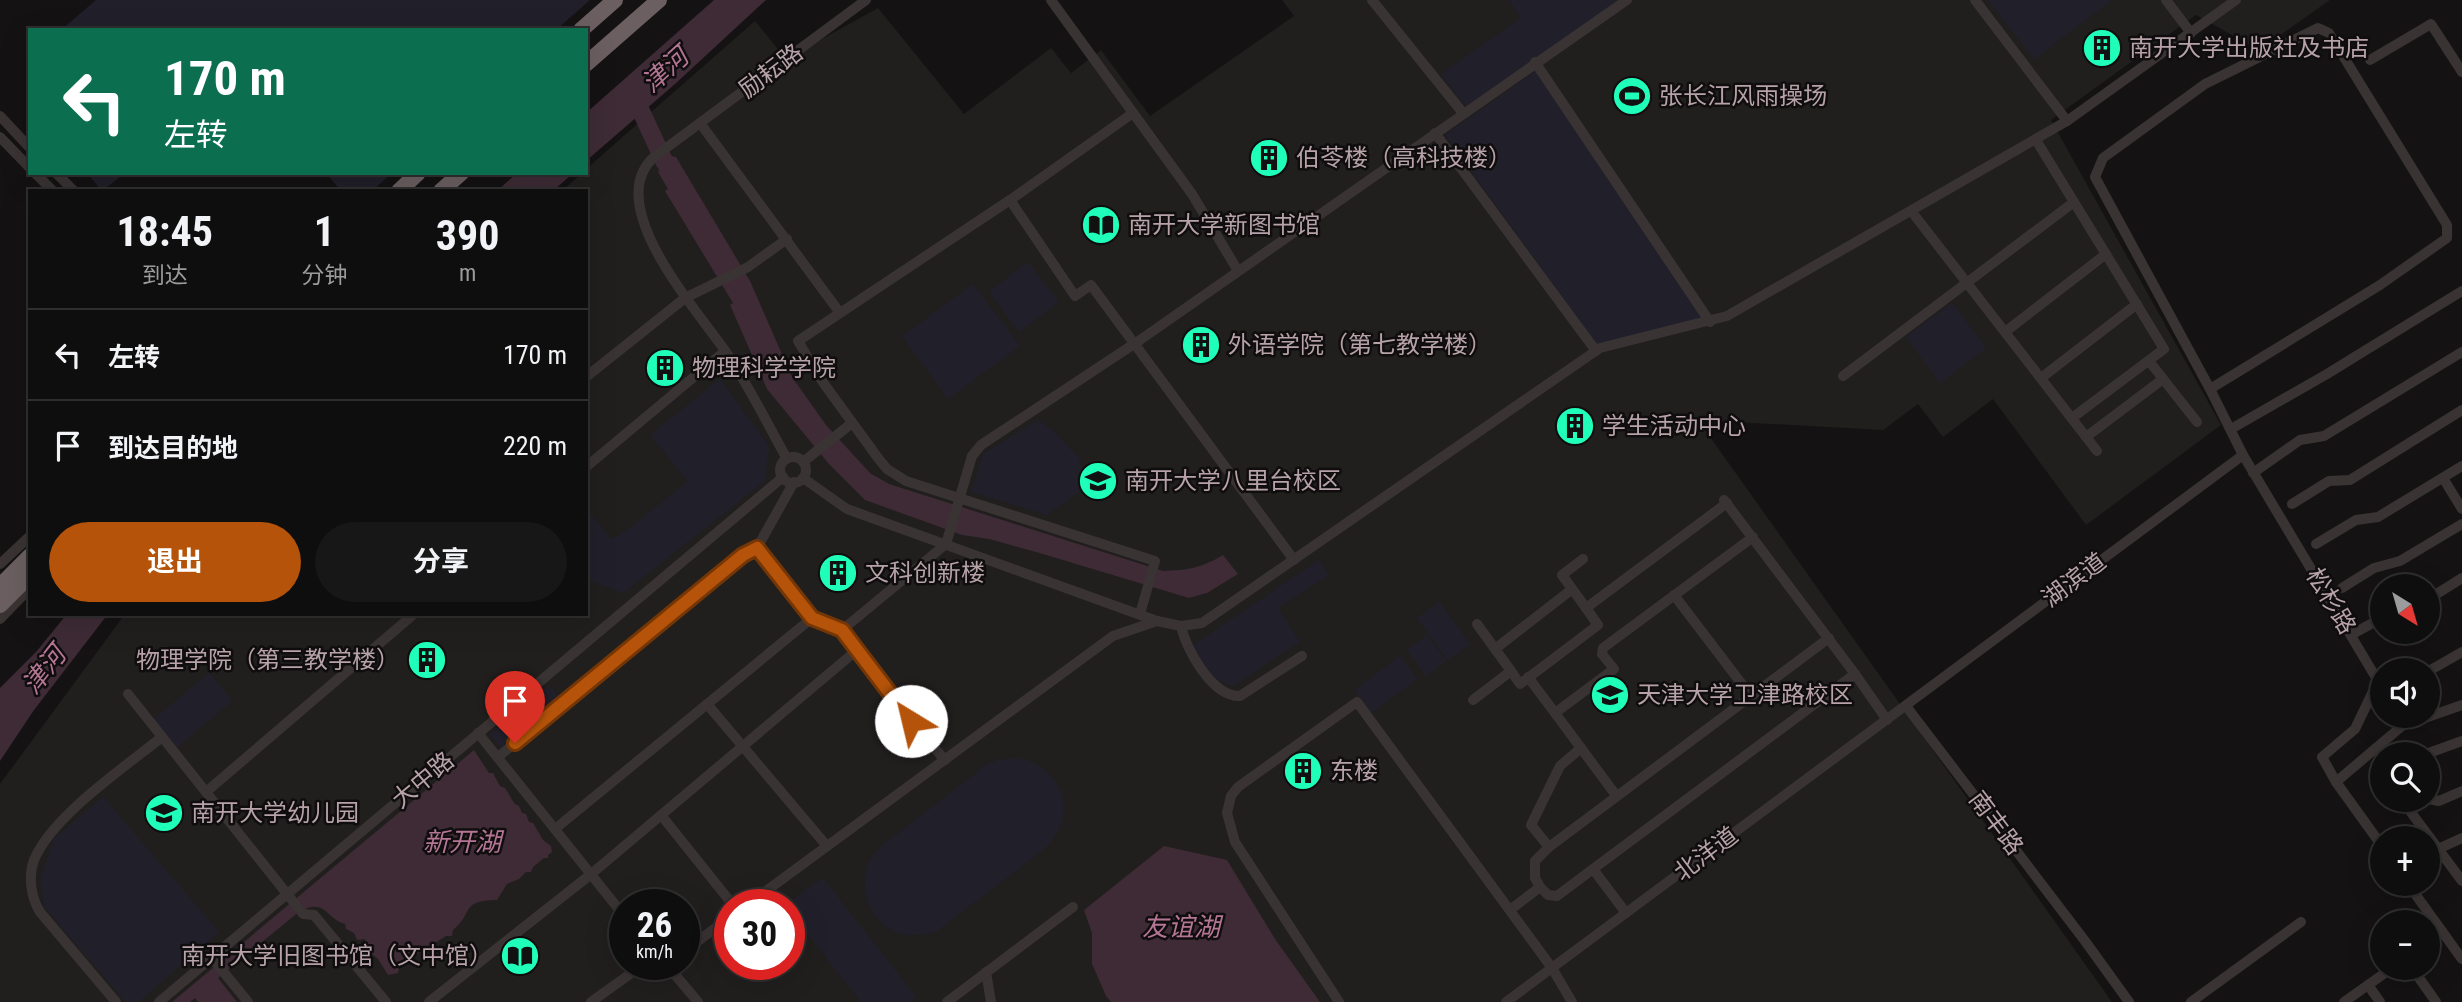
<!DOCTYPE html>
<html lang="zh">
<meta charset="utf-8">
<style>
body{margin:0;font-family:"Roboto Condensed","Noto Sans SC",sans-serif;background:#181717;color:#f1f3f6;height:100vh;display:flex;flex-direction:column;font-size:26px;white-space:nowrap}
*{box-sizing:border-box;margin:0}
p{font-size:23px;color:#9b9c9e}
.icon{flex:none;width:38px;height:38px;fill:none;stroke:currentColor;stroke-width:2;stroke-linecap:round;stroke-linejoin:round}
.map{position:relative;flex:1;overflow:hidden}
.sheet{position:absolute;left:28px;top:189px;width:560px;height:427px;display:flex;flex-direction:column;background:#0f0e0e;border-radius:0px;box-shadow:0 7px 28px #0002,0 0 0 2px #2f2e2e}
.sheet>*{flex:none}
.guide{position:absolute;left:28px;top:28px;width:560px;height:147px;border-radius:0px;box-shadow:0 7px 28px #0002,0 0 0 2px #2f2e2e;background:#0b6e4f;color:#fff;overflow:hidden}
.needle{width:46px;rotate:143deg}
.buttons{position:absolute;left:2370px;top:574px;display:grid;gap:14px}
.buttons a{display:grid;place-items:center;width:70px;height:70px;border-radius:50%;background:#0f0e0e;box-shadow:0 7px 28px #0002,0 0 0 2px #2f2e2e;font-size:35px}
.speed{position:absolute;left:609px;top:889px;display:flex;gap:14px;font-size:35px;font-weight:700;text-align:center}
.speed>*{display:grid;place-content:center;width:91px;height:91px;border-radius:50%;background:#0f0e0e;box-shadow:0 7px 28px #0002,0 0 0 2px #2f2e2e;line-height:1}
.speed small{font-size:18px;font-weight:400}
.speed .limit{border:10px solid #d22;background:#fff;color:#111}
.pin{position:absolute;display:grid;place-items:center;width:60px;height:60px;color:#fff;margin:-72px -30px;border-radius:50% 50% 50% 0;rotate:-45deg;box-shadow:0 0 7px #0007}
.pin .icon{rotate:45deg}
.me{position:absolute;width:77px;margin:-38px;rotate:324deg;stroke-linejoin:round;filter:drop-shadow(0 0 5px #0008)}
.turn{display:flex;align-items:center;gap:24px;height:147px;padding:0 21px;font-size:32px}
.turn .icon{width:91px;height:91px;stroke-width:2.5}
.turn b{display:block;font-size:49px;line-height:60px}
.eta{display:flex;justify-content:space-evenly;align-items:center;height:119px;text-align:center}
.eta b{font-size:42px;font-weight:700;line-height:49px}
.action{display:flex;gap:14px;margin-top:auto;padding:14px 21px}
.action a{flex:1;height:80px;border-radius:42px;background:#b45309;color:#fff;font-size:28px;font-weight:700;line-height:80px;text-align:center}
.action a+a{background:#181717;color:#f1f3f6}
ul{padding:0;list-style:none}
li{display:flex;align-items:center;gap:21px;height:91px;padding:0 21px;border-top:2px solid #2f2e2e}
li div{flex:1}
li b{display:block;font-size:26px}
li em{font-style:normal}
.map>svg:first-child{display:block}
.built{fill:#211e1e;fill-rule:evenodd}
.green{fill:#21202a}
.water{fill:#3e2b35}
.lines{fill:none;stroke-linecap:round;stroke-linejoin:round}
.river{stroke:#3e2b35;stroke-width:18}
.minor{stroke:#3a3334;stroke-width:10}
.highway{stroke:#6b5f61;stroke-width:16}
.route-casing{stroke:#753606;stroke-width:18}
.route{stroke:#b45309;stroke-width:12}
.labels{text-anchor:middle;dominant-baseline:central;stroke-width:5;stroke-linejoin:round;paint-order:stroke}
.poi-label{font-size:24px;fill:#b6a2a8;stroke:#0f0d0d;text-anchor:start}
.street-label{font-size:24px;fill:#b6a2a8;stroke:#0f0d0d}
.water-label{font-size:26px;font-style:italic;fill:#b57695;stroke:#0f0d0d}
</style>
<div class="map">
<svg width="2462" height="1002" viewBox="0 0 2462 1002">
<rect width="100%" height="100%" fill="#141212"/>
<path class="built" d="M1282 0H2330L2259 50 2196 15 2051 120 2221 425 2086 525 1993 399 1943 437 1918 404 1883 430 1698 420 2112 1002H0V784L125 614H586V191H562L582 173H586V169L755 21 786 59 878 8 964 114 1051 48 1071 73 1101 50 1150 116 1294 16ZM625 905H684V964H625ZM730 905H789V964H730Z"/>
<g class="green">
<path d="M96 0H590L556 30H61Z"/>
<path d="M1509 0H1625L1469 111 1441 74 1521 18Z"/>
<path d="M1988 0H2112L2034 59Z"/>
<path d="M1537 70 1702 318 1598 346 1445 135Z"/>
<path d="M87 173H125L102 191Z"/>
<path d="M326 173H392L372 191H341Z"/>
<path d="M1028 262 1059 302 1019 332 989 291Z"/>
<path d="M973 284 1020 346 948 399 902 336Z"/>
<path d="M1952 303 1986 348 1940 383 1906 337Z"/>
<path d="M720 379 769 446 765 481 623 593 586 579V509L612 539 625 532 688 481 650 435Z"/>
<path d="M1038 420 1051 429 1079 458 1086 487 1047 515 971 492 984 453Z"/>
<path d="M1319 560 1329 575 1278 608 1300 642 1235 685C1213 686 1203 661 1193 645Z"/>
<path d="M1439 602 1470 644 1448 660 1417 618Z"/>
<path d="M1427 635 1446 661 1426 676 1407 650Z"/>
<path d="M1400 656 1417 679 1371 713 1355 690Z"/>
<path d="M209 673 232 701 177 747 154 719Z"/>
<path d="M549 685 561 699 502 749 490 734Z"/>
<path d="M1016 758C1064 765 1080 817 1044 849L937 931C918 938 896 937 881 922 864 906 859 877 872 857 881 844 896 835 909 825 935 805 960 785 986 765L997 760Z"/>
<path d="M103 797 219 932 138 1002H126L45 908 40 879 54 839Z"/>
<path d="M823 878 916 997 910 1002H861L789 910V905L785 904Z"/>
</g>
<g class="water">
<path d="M714 0H766L675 84 586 161V113Z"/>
<path d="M671 156 676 157 750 281 792 377 826 425 870 473 889 484 1163 571C1189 570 1201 568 1223 555L1238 574 1207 593 1189 598 1043 554 989 539 962 535 865 500 829 464 767 389 730 305 733 303 665 191 668 189 658 172 664 161Z"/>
<path d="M517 173H573L553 191H497Z"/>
<path d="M67 614H108L34 710 0 761V688L36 652Z"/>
<path d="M474 750 489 773H493L500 786 505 788C509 794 511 799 515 804L519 806 522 813 526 814 529 822 533 823 543 840 551 846 552 852 548 855V858H544L533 867 531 872H526L519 879 507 884 497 900C459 901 475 912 453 930L452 936H446L400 965 398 973 388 975 378 959 363 947 366 944 365 939 357 940 354 933 346 929 345 924C325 918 326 898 300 911L218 978 237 1002H198L195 998 190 1002H172Z"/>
<path d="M1164 846 1227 860 1275 939 1320 1002H1111L1106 996 1092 964V933L1084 910Z"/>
</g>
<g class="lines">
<path class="river" d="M635 98 664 161 676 180"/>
<g class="minor">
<path d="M1051 0 1192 194 1238 271"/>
<path d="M1372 0 1463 113"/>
<path d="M1975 0 2067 121"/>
<path d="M2166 0 2191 33"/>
<path d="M2370 60 2431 24 2462 72"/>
<path d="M1535 62 1710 322"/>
<path d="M1133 113 1010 200 798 341 822 381 878 458 887 469 906 481 1155 561 1140 614"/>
<path d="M0 116 30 148"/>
<path d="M700 123 840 313"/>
<path d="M1435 133 1596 351"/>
<path d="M0 137 30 168"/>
<path d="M2036 140 2164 349 2072 418"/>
<path d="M35 173 53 191"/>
<path d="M56 173 74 191"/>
<path d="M1010 200 1075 296 1091 285 1294 560"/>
<path d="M1912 212 2097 451"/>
<path d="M2005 332 2106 254"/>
<path d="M2149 361 2197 422"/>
<path d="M1843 376 2074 202"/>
<path d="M586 377 685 298 748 267 787 239"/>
<path d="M2041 378 2137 304"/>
<path d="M2210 389 2380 285 2447 238V225L2329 33 2318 28 2205 84 2103 158 2095 177 2210 389 2243 455 2378 681 2355 729 2322 757 2336 782 2382 846"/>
<path d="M2231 429 2327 374 2462 291"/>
<path d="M2086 437 2163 379"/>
<circle cx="793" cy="470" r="13"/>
<path d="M787 459C767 423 749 386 726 352 698 311 601 205 654 157L866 0"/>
<path d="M803 462 852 423"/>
<path d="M586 467 725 351"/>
<path d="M2253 473 2300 440 2324 436 2462 352"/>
<path d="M803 478 847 509 1157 621 1181 626 1202 623 1600 348 1727 316 2067 121 2236 0"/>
<path d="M2443 478 2462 509"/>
<path d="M794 482 757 548 812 618 842 630 946 544 972 456 981 445 1140 340 1627 0"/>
<path d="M1724 500 1855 674 1887 720"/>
<path d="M2292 504 2329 481 2350 480 2462 410"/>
<path d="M2316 544 2356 520 2378 517 2462 466"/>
<path d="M1583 559 1562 575 1586 608"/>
<path d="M0 564 30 536"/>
<path d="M2342 588 2374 568 2400 561 2462 524"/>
<path d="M1674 595 1751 696"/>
<path d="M2427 600 2462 578"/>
<path d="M0 619 30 588"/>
<path d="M1477 624 1511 671"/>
<path d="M1181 626C1186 649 1212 697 1240 696L1302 656"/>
<path d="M842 630 911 721 945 760"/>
<path d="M2356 632 2382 618"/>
<path d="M1495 649 1571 590"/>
<path d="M2427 672 2462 652"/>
<path d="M1528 677 1555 713 1614 669 1602 654 1603 648 1753 537"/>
<path d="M128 694 303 914 314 915 386 1002"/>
<path d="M1473 700 1511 671 1520 684 1598 625 1586 608 1727 503"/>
<path d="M707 704 826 845"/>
<path d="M1906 706 2085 941 2129 1002"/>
<path d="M1555 713 1615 794"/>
<path d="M478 733 625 917"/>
<path d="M2426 754 2462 741"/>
<path d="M498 757 743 555 757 548"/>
<path d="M2336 782 2402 726 2462 705"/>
<path d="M206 792 414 614"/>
<path d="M2427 796 2429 799 2410 811 2462 881"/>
<path d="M2429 799 2439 801 2462 791"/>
<path d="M661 815 733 905"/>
<path d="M555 829 812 618"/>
<path d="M1549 847 1829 638"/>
<path d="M2438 849 2462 838"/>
<path d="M2408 884 2462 959"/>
<path d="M1540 887 1548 895 1557 896 1593 869"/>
<path d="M747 905 1113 636 1157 621"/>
<path d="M1510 910 1540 887 1535 878V861L1549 847 1531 825 1560 766 1581 748"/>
<path d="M1626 913 1593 869 1855 674"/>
<path d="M2427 942 2442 931"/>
<path d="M684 947 694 944 730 917"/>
<path d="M212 958 248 1002"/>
<path d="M666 964 698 1002"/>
<path d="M2412 968 2436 1002"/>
<path d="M986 972 991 1002"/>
<path d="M116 1002 40 912C31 898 28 876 34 860 52 816 125 767 162 737"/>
<path d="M159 1002 783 477"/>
<path d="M429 1002 590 875 857 650"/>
<path d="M591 1002 644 964"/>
<path d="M947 1002 1073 907"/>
<path d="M1339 1002 1235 842 1227 813 1231 796 1238 787 1357 702 1552 968 1572 1002"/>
<path d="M1506 1002 2243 455"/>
<path d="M2191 1002 2301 922"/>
<path d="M2344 1002 2368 985"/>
<path d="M2380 1002 2368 985 2392 968"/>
</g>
<g class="highway">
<path d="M581 30 615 0"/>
<path d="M586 64 659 0"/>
<path d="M399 191 418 173"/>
<path d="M441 191 461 173"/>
<path d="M0 586 30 556"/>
<path d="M0 605 30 575"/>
</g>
</g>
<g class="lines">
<g class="route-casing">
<path id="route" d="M515 743 743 555 757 548 812 618 842 630 911 721"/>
</g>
<use href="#route" class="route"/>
</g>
<defs>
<g id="building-disc" transform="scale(2.0125)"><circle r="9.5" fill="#1fffba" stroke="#0f0d0d"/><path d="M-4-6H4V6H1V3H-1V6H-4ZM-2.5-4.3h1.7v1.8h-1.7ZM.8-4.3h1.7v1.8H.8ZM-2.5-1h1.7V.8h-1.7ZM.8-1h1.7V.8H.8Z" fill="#111"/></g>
<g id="stadium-disc" transform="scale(2.0125)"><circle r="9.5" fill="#1fffba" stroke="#0f0d0d"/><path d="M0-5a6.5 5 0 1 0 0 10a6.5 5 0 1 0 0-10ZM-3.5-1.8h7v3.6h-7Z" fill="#111"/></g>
<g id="library-disc" transform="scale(2.0125)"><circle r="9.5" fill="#1fffba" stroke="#0f0d0d"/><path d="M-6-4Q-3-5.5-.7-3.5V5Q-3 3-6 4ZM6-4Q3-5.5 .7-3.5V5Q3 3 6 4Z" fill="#111"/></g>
<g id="university-disc" transform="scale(2.0125)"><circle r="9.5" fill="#1fffba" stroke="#0f0d0d"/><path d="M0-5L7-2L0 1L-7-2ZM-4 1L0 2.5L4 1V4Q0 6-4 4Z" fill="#111"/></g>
<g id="school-disc" transform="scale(2.0125)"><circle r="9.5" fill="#1fffba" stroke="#0f0d0d"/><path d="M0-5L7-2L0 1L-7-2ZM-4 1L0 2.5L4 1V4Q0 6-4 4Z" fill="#111"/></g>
</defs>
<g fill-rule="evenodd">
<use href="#building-disc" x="2102" y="48"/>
<use href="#stadium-disc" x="1632" y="96"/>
<use href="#building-disc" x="1269" y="158"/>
<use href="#library-disc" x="1101" y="225"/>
<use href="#building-disc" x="1201" y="345"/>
<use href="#building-disc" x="665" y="368"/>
<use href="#building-disc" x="1575" y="426"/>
<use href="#university-disc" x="1098" y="481"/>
<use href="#building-disc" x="838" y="573"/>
<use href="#building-disc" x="427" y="660"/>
<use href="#university-disc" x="1610" y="695"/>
<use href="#building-disc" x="1303" y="771"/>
<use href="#school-disc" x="164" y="813"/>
<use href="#library-disc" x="520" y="956"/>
</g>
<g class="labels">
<g class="poi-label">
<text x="2129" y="48">南开大学出版社及书店</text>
<text x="1659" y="96">张长江风雨操场</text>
<text x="1296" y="158">伯苓楼（高科技楼）</text>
<text x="1128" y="225">南开大学新图书馆</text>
<text x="1228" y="345">外语学院（第七教学楼）</text>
<text x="692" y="368">物理科学学院</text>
<text x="1602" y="426">学生活动中心</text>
<text x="1125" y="481">南开大学八里台校区</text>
<text x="865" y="573">文科创新楼</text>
<text x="400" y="660" text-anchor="end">物理学院（第三教学楼）</text>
<text x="1637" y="695">天津大学卫津路校区</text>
<text x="1330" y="771">东楼</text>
<text x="191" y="813">南开大学幼儿园</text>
<text x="493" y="956" text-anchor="end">南开大学旧图书馆（文中馆）</text>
</g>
<g class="street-label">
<text transform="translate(771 71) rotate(-37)">励耘路</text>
<text transform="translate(2074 580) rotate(-37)">湖滨道</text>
<text transform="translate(2331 601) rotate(59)">松杉路</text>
<text transform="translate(423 780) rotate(-40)">大中路</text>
<text transform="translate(1996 823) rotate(53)">南丰路</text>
<text transform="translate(1706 854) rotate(-37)">北洋道</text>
</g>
<g class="water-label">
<text transform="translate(665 70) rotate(-42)">津河</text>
<text transform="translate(44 670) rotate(-52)">津河</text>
<text x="462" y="842">新开湖</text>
<text x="1181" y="927">友谊湖</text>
</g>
</g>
</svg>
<div class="buttons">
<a><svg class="needle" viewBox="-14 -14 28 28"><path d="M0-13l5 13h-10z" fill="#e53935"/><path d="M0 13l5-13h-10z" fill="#9b9c9e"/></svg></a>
<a><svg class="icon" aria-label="sound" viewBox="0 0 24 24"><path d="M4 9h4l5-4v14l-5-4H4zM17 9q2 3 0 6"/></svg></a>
<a><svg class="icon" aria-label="search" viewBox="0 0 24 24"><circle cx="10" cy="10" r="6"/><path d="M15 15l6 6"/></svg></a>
<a>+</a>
<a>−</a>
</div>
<div class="speed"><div>26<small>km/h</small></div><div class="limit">30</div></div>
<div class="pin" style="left:515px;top:743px;background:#d93025"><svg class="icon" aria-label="arrive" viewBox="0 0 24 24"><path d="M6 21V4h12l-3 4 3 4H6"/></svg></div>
<svg class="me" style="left:911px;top:721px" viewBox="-20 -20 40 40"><circle r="19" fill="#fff"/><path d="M0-13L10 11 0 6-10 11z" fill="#b45309"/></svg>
<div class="guide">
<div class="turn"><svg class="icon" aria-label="left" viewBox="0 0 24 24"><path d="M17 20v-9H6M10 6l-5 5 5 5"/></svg><div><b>170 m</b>左转</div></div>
</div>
<section class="sheet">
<div class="eta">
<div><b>18:45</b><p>到达</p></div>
<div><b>1</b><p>分钟</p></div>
<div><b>390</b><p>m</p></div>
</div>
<ul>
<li><svg class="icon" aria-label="left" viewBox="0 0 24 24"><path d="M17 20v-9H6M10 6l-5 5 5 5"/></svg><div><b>左转</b></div><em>170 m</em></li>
<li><svg class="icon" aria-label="arrive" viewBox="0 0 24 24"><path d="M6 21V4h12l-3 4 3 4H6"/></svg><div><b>到达目的地</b></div><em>220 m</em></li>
</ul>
<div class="action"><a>退出</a><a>分享</a></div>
</section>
</div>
